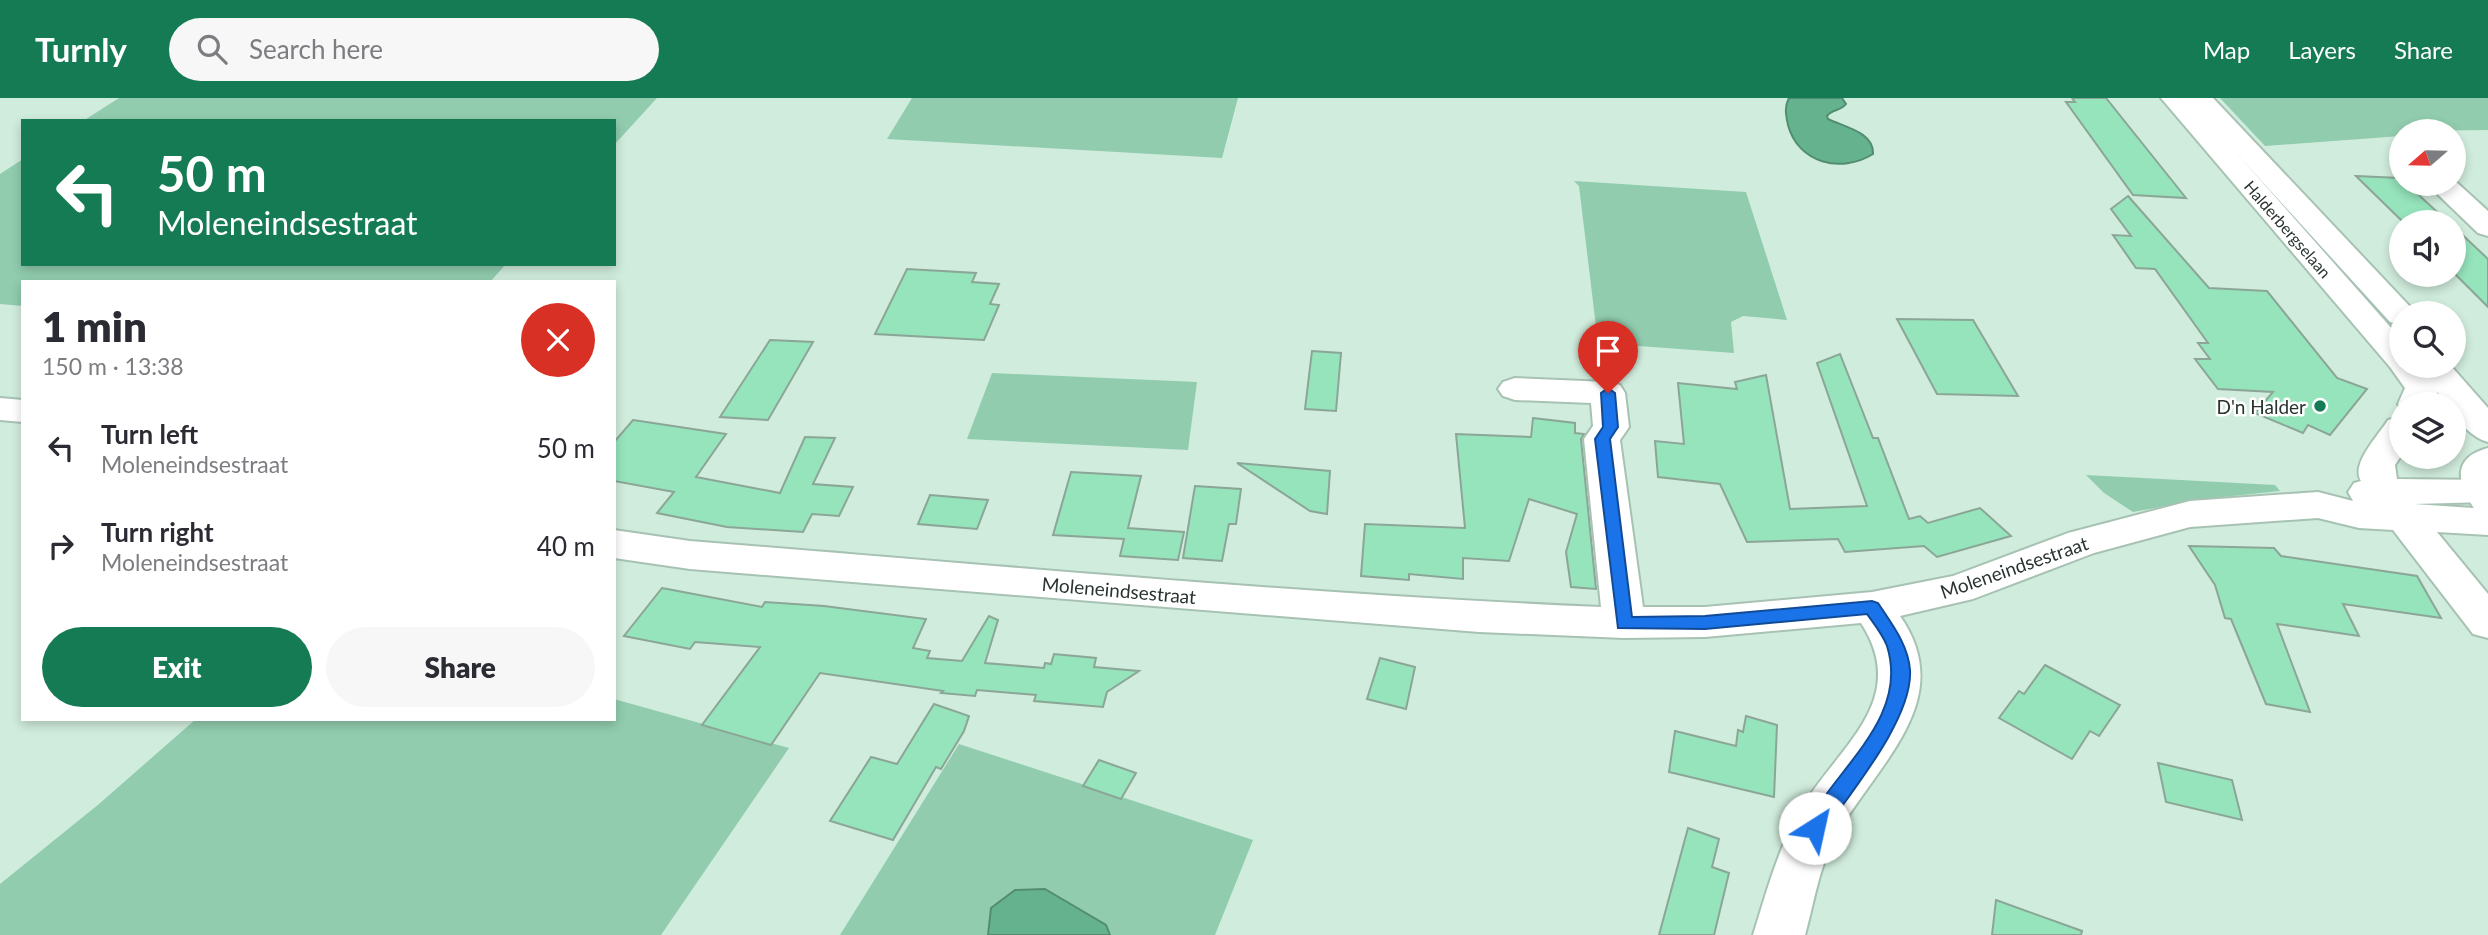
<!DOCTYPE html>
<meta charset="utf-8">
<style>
body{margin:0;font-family:Lato,sans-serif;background:#f7f7f7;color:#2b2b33;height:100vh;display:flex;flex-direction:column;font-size:26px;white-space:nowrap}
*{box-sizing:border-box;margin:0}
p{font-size:23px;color:#7c7c81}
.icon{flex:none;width:38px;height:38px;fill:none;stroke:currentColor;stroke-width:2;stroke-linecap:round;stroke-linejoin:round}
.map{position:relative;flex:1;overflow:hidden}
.details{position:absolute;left:21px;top:182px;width:595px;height:441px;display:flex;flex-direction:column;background:#fff;border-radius:0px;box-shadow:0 4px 10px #0003}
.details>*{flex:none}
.guide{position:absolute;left:21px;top:21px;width:595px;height:147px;border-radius:0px;box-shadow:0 4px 10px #0003;background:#147b54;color:#fff;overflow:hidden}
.needle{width:46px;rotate:250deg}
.fabs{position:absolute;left:2389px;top:21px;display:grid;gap:14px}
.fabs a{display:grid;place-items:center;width:77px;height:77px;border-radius:50%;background:#fff;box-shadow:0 4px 10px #0003;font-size:35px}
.pin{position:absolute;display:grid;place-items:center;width:60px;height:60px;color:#fff;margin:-72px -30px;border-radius:50% 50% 50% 0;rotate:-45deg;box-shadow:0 0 7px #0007}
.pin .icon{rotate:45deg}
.me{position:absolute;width:77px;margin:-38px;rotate:35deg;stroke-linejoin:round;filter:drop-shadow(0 0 5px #0008)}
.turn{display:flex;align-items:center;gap:24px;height:147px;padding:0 21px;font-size:32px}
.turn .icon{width:91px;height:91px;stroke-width:2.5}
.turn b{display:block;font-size:49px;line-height:60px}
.round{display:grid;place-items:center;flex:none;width:74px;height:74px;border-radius:37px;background:#f7f7f7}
.overview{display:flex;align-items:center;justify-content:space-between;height:119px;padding:0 21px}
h1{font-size:42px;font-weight:800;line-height:52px}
.button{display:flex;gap:14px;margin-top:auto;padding:14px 21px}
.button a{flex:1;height:80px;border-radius:42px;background:#147b54;color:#fff;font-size:28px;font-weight:800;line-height:80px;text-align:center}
.button a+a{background:#f7f7f7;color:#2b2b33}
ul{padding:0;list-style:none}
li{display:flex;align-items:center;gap:21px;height:98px;padding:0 21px}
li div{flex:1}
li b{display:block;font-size:26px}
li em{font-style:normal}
header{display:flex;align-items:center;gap:42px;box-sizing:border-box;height:98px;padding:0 35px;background:#147b54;color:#fff}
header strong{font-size:33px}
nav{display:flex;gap:38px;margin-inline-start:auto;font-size:24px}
.search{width:490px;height:63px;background:#f7f7f7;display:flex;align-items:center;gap:18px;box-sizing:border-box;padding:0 24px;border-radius:38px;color:#7c7c81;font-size:26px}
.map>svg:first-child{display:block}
.green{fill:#91ccae}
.water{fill:#65b38e;stroke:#538d71;stroke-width:2}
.building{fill:#95e4bc;stroke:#8ba697;stroke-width:2}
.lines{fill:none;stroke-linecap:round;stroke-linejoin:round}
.minor-casing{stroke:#a7c2b3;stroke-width:4}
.major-casing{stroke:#a7c2b3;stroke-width:4}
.minor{fill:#fff;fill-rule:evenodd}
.major{fill:#fff;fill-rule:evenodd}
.route{fill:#1a73e8;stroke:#114b97;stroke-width:2}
.poi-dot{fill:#147b54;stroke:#fff;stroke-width:2.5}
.labels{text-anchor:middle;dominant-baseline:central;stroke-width:5;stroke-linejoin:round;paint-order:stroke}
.far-street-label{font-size:16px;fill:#29342e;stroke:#fff}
.poi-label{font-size:19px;fill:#29342e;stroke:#fff;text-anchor:end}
.street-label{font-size:19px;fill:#29342e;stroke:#fff}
</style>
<header>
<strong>Turnly</strong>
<div class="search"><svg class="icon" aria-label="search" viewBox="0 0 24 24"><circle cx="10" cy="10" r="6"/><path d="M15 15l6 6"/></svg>Search here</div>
<nav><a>Map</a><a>Layers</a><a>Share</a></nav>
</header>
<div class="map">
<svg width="2488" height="837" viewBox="0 0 2488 837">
<rect width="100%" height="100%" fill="#d0ecdc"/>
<g class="green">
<path d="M119 0H657L614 47V23H83Z"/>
<path d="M912 0H1238L1222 60 887 41Z"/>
<path d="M2220 0H2488V32L2401 33V38L2265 48Z"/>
<path d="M23 61V166H506L490 184H23V208L0 206V76Z"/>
<path d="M1574 83 1746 94 1787 222 1743 218 1731 224 1734 255 1598 245 1579 88Z"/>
<path d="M992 275 1197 284 1188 352 967 341Z"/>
<path d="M2086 377 2275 387 2280 393 2204 401 2133 414 2104 395Z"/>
<path d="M614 601 789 650 661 837H0V786L99 706 196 621H614Z"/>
<path d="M959 646 1253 742 1215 837H1110L1106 827 1015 792 992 810 988 837H840Z"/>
</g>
<g class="water">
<path d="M1789 0H1842L1846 6C1841 13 1832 11 1827 18L1828 21C1844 29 1874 34 1873 56 1841 76 1798 65 1788 27 1786 17 1784 9 1789 0Z"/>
<path d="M1045 791 1106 827 1110 837H988L991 810 1015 792Z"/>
</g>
<g class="building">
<path d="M2072 0H2106L2186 100 2133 97 2066 4H2075Z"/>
<path d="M2356 78 2400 80 2401 86H2407L2448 124H2403Z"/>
<path d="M2128 98 2209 190 2267 193 2337 280 2367 291 2330 337 2308 327 2303 335 2255 315 2273 294 2218 291 2195 261H2210L2198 245H2208L2155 171 2136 170 2113 137 2131 138 2111 111Z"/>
<path d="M2454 129 2488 161V209L2454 175Z"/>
<path d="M907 171 976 175 972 184 999 186 990 206 999 207 984 242 875 236Z"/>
<path d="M1897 221 1973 222 2018 298 1937 296Z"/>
<path d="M770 242 813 244 768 322 720 319Z"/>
<path d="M1312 253 1341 255 1336 313 1305 311Z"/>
<path d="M1840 256 1873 340H1878L1909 421 1920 418 1928 425 1980 410 2011 438 1937 459 1924 448 1845 454 1838 441 1747 444 1720 386 1658 379 1655 343 1684 346 1678 285 1737 291 1735 284 1766 277 1790 411 1867 408 1817 265Z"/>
<path d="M1533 320 1575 325V335L1584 336 1581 341 1596 491 1571 489 1566 454 1577 416 1529 401 1509 463 1463 460V481L1409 476V482L1361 478 1365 426 1465 430 1456 336 1531 339Z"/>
<path d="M633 322 726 336 696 379 780 395 805 339 835 340 813 386 853 389 839 418 812 416 803 434 727 429 657 415 674 394 614 383V344Z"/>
<path d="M1237 365 1330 373 1327 416 1310 413Z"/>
<path d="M1071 374 1141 378 1128 430 1184 434 1178 462 1120 458 1124 441 1053 437Z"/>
<path d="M1195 388 1241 391 1236 426H1229L1222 463 1183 460Z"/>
<path d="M930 397 988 402 977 431 918 426Z"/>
<path d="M2189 448 2274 450 2281 458 2417 478 2441 520 2343 506 2359 538 2277 526 2310 614 2266 606 2231 521 2225 520 2215 487Z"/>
<path d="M662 490 762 509 765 504 824 508 926 521 913 550 930 553 927 560 962 563 989 518 998 522 985 565 1044 570 1045 565 1051 566 1054 556 1096 560 1094 569 1139 573 1107 594 1103 609 1034 603 1036 597 977 592 975 598 941 595 943 593 820 575 771 647 702 627 760 549 695 544 690 551 624 538Z"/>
<path d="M1380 560 1415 569 1406 611 1367 601Z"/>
<path d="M2045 567 2120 607 2099 638 2090 633 2072 661 1999 620 2019 593 2024 596Z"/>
<path d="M934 606 969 618 964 633 941 671 936 669 893 742 830 723 871 659 897 666Z"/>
<path d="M1746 618 1777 627 1774 699 1669 674 1675 633 1736 648 1738 632 1743 634Z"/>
<path d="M1099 662 1136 675 1121 701 1083 688Z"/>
<path d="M2158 665 2232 682 2242 722 2166 704Z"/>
<path d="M1688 730 1719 741 1712 769 1729 775 1714 837H1659Z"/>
<path d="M1996 802 2082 833 2081 837H1992Z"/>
</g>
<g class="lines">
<g class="minor-casing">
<g id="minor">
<path d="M2161 0H2188L2401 241V268H2423L2439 290 2433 306H2401V310L2398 306 2405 290 2390 269Z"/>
<path d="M2454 82 2488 113V138L2478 135 2427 86H2454Z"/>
<path d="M1515 280 1608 284 1620 287 1625 295 1629 329 1620 342 1643 509H1705L1872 494 1953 478 2068 435 2190 403 2318 394 2353 403 2348 394 2354 385 2361 383C2350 366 2379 337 2388 322L2401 319V358L2395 367 2397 381 2488 382V404L2414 406 2488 411V437L2437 434 2488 496V540L2473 536 2393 432 2359 430 2318 420 2190 429 2094 455 1973 501 1900 518C1960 604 1873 669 1835 740 1819 769 1814 805 1805 837H1753C1766 796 1777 754 1798 716 1833 652 1913 605 1861 525L1705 539 1624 540 1479 534 690 471 614 460V432L690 443C993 467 1297 496 1601 509L1584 341 1593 328 1591 305 1515 302 1503 298 1498 291 1503 284Z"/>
<path d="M0 300 23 302V324L0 322Z"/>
</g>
</g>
<g class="major-casing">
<g id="major">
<path d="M2186 0H2213L2416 215H2401V227L2390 224Z"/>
<path d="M2416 268H2451L2488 310V344C2473 340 2454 323 2454 306H2447Z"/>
<path d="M2488 350V416L2475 412C2458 386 2450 360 2488 350Z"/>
</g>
</g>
<use href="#minor" class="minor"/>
<use href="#major" class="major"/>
</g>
<path class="route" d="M1608 290 1615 295 1618 329 1610 341 1632 519 1705 518 1872 503 1878 505C1891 525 1908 546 1910 572 1913 621 1850 695 1822 736L1815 738 1808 736 1805 730C1834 671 1910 621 1887 548 1883 537 1874 526 1867 516L1705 531 1618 530 1595 341 1603 329 1601 295Z"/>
<circle class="poi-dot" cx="2320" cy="308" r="7"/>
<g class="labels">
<g class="far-street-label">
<text transform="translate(2288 131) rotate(49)">Halderbergselaan</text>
</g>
<g class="poi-label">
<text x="2306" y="308">D'n Halder</text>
</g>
<g class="street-label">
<text transform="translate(2014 469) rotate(-19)">Moleneindsestraat</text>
<text transform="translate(1119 492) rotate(5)">Moleneindsestraat</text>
</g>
</g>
</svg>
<div class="fabs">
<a><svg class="needle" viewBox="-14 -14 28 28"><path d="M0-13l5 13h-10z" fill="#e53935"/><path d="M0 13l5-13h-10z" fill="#7c7c81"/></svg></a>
<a><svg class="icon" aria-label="sound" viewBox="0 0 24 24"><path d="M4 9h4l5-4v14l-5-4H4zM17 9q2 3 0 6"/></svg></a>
<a><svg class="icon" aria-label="search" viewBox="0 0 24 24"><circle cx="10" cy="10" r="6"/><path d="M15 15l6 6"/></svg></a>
<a><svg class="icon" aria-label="layers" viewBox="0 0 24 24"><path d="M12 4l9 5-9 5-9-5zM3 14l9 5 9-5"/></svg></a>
</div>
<div class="pin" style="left:1608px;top:295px;background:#d93025"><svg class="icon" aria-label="arrive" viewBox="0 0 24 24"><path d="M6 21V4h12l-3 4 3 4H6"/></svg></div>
<svg class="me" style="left:1815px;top:730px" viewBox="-20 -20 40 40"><circle r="19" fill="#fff"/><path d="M0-13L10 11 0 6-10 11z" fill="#1a73e8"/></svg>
<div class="guide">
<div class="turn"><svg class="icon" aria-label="left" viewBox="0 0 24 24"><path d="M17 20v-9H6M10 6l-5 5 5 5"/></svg><div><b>50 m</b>Moleneindsestraat</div></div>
</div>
<section class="details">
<div class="overview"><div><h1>1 min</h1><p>150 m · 13:38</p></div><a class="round" style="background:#d93025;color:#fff"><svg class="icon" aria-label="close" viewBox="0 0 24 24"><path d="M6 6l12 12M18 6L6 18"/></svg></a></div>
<ul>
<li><svg class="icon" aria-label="left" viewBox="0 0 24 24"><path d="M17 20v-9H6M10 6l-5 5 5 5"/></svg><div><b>Turn left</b><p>Moleneindsestraat</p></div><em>50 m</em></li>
<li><svg class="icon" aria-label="right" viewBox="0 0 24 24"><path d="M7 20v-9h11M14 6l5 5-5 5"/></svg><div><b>Turn right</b><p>Moleneindsestraat</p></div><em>40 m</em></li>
</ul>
<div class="button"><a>Exit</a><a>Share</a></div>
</section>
</div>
